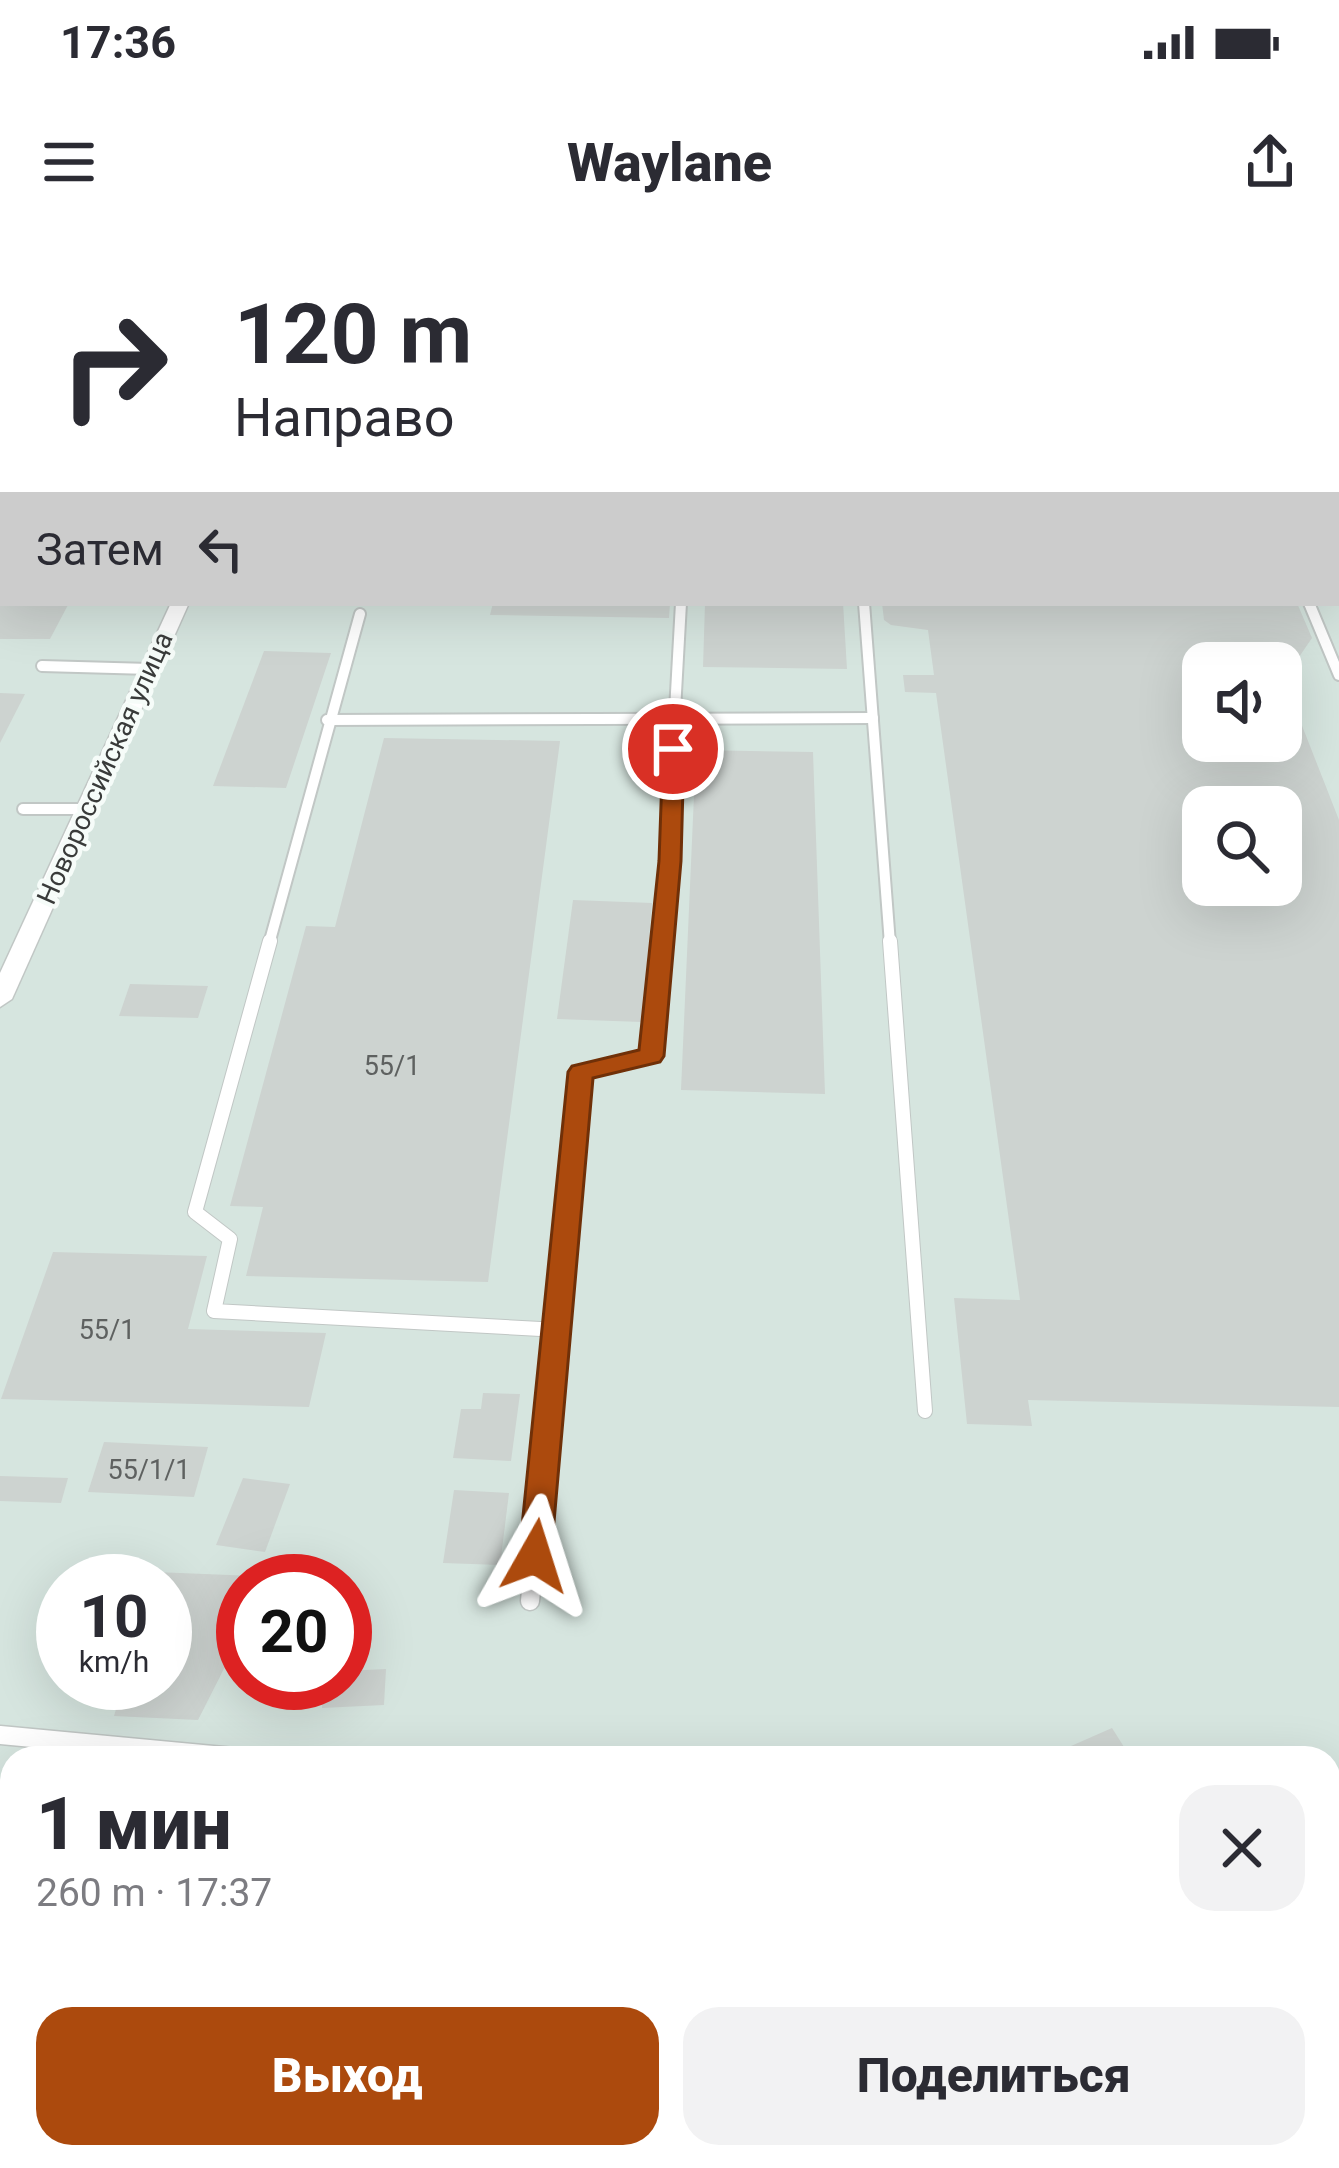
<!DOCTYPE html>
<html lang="ru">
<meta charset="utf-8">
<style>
body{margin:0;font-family:Roboto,sans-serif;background:#f2f2f3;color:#2b2b33;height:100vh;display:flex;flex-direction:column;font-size:45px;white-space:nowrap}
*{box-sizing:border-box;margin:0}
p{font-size:39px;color:#7c7c81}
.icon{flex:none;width:66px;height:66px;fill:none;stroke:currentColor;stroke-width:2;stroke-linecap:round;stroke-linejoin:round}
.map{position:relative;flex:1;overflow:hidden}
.panel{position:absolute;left:0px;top:1506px;width:1341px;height:423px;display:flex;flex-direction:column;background:#fff;border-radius:36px 36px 0 0;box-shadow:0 12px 48px #0002}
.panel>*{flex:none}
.hud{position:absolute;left:0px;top:0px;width:1341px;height:366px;box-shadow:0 12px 48px #0002;background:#fff;color:#2b2b33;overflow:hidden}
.tools{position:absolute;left:1182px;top:402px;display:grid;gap:24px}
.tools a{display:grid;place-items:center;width:120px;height:120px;border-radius:24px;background:#fff;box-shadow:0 12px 48px #0002;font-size:60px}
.speed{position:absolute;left:36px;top:1314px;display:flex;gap:24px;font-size:60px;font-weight:700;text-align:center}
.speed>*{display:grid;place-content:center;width:156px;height:156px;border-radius:50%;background:#fff;box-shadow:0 12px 48px #0002;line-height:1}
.speed small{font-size:30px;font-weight:400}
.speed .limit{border:18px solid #d22;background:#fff;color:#111}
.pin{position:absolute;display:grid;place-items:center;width:102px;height:102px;color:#fff;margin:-51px;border:6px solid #fff;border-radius:50%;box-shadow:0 3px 12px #0007}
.me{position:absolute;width:132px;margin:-66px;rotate:6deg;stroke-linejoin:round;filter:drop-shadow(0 0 9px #0008)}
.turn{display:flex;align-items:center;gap:42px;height:252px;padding:0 36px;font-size:54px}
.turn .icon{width:156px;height:156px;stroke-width:2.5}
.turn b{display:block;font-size:84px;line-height:102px}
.then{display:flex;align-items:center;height:114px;padding:0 36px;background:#0003;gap:24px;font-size:45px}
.round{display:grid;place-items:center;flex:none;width:126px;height:126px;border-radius:36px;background:#f2f2f3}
.head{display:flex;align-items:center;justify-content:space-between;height:204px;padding:0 36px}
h1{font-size:72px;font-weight:800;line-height:90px}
.button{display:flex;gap:24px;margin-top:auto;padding:24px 36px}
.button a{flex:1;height:138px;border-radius:36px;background:#ac4a0d;color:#fff;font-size:48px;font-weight:800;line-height:138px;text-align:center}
.button a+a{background:#f2f2f3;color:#2b2b33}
.status{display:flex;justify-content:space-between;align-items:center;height:84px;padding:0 60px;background:#fff;direction:ltr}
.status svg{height:33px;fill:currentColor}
header{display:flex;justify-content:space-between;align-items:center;height:156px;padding:0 36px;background:#fff;font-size:54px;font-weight:800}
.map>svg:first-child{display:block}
.built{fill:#d6e5df;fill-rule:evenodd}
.building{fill:#cdd3d0;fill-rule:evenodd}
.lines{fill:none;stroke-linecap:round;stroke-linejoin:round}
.service-far2-casing{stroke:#c1c7c5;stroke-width:14}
.service-far1-casing{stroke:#c1c7c5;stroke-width:16}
.service-casing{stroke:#c1c7c5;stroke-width:21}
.minor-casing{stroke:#c1c7c5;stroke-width:3}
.service-far2{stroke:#fff;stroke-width:10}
.service-far1{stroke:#fff;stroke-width:14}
.service{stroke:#fff;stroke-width:18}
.minor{fill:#fff;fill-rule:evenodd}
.route{fill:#ac4a0d;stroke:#703008;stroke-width:3}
.labels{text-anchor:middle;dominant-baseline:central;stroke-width:9;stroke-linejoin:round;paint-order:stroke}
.far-street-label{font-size:27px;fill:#393b3a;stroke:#f6fcf9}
.number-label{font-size:27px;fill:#5e6160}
</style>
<div class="status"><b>17:36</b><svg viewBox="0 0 49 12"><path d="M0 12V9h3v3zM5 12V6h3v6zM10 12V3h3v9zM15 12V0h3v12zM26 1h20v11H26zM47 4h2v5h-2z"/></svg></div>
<header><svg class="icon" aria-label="menu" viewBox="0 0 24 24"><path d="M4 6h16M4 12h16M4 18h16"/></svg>Waylane<svg class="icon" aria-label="share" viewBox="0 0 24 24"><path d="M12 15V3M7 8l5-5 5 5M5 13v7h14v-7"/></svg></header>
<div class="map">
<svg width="1339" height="1928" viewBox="0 0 1339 1928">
<rect width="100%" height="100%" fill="#e8efec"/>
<path class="built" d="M0 0H1339V1928H0ZM3 3H1338V363H3ZM1203 423H1281V501H1203ZM1203 567H1281V645H1203ZM63 1341H165V1443H63ZM243 1341H345V1443H243ZM12 1518H1329V1917H12Z"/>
<g class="building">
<path d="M0 363H69L50 399H0Z"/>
<path d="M493 363H670L669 378 490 375Z"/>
<path d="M705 363H843L847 429 703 427Z"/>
<path d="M882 363H1297L1312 398 1299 417 1278 423H1203V501H1281V432L1339 580V1167L1028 1160 1032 1186 967 1184 954 1058 1020 1060 936 453 905 452 903 435H934L928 390 891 385 884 380ZM1203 567H1281V645H1203Z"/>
<path d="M264 411 331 413 286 548 213 546Z"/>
<path d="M0 453 25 454 0 503Z"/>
<path d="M384 498 560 501 488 1042 246 1036 263 967 230 966 306 686 335 687Z"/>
<path d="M696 510 813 512 825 854 681 850Z"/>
<path d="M573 660 652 663 642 782 557 779Z"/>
<path d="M130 744 208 746 198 778 119 776Z"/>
<path d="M53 1012 207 1016 188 1089 326 1093 309 1167 1 1159Z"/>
<path d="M483 1153 520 1154 511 1221 453 1218 461 1169H481Z"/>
<path d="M104 1202 208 1207 194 1257 88 1252Z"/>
<path d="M0 1236 68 1238 61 1263 0 1261Z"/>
<path d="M243 1238 290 1244 265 1312 216 1305Z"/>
<path d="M454 1250 509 1253 500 1325 443 1323Z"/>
<path d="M155 1332 254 1336 243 1341 239 1399 198 1480 114 1476 124 1443H165V1341H152Z"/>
<path d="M386 1429 384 1465 322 1468 324 1443H345V1431Z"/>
<path d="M1112 1488 1131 1518H1079L1071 1506Z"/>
<path d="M0 1572 12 1573V1770L0 1784Z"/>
<path d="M1339 1739V1928H1160L1159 1917H1329V1749Z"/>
</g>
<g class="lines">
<g class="service-far2-casing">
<g id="service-far2">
<path d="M864 363 890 704"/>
<path d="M1309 363 1339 435"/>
<path d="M42 426 150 429"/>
<path d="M327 480 873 478"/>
<path d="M23 569H86"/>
<path d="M269 704 360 374"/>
<path d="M662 704 681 363"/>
</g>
</g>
<g class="service-far1-casing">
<g id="service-far1">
<path d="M270 701 195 972 230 999 214 1071 559 1090"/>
<path d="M890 701 925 1171"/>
<path d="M542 1232 581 832 651 816 662 701"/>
</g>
</g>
<g class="service-casing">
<g id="service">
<path d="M530 1361 543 1229"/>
<path d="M0 1495 245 1518"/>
</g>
</g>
<g class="minor-casing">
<g id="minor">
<rect x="1138" y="0" width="14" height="3"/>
<rect x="1338" y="38" width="1" height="8"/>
<rect x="0" y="45" width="3" height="8"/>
<rect x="1338" y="193" width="1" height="11"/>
<path d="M171 363H189L12 759 0 767V733Z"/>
</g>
</g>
<use href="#service-far2" class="service-far2"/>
<use href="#service-far1" class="service-far1"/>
<use href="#service" class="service"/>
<use href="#minor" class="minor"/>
</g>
<path class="route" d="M673 503 684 509 681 621 664 816 660 822 593 838 551 1316 546 1326 535 1330 523 1326 519 1316 568 832 572 826 639 810 659 621 663 509Z"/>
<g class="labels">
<g class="far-street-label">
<text transform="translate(105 528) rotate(-66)">Новороссийская улица</text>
</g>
<g class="number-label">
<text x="392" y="826">55/1</text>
<text x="107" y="1090">55/1</text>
<text x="149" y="1230">55/1/1</text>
</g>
</g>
</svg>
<div class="tools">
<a><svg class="icon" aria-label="sound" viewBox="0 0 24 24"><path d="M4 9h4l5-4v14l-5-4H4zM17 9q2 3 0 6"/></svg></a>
<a><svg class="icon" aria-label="search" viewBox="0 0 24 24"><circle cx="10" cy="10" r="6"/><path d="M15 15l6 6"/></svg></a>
</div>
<div class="speed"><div>10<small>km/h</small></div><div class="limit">20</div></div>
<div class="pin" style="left:673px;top:509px;background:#d93025"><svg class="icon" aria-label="arrive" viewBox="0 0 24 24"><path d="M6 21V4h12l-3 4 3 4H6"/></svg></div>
<svg class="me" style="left:535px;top:1316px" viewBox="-20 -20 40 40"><path d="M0-17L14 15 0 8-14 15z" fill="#ac4a0d" stroke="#fff" stroke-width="4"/></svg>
<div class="hud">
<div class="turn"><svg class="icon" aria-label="right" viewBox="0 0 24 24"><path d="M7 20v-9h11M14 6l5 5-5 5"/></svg><div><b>120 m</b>Направо</div></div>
<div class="then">Затем<svg class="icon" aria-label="left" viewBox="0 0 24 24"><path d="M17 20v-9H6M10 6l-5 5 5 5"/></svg></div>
</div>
<section class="panel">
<div class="head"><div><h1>1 мин</h1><p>260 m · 17:37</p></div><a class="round"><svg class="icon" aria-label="close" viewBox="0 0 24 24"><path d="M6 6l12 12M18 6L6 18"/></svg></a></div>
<div class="button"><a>Выход</a><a>Поделиться</a></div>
</section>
</div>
